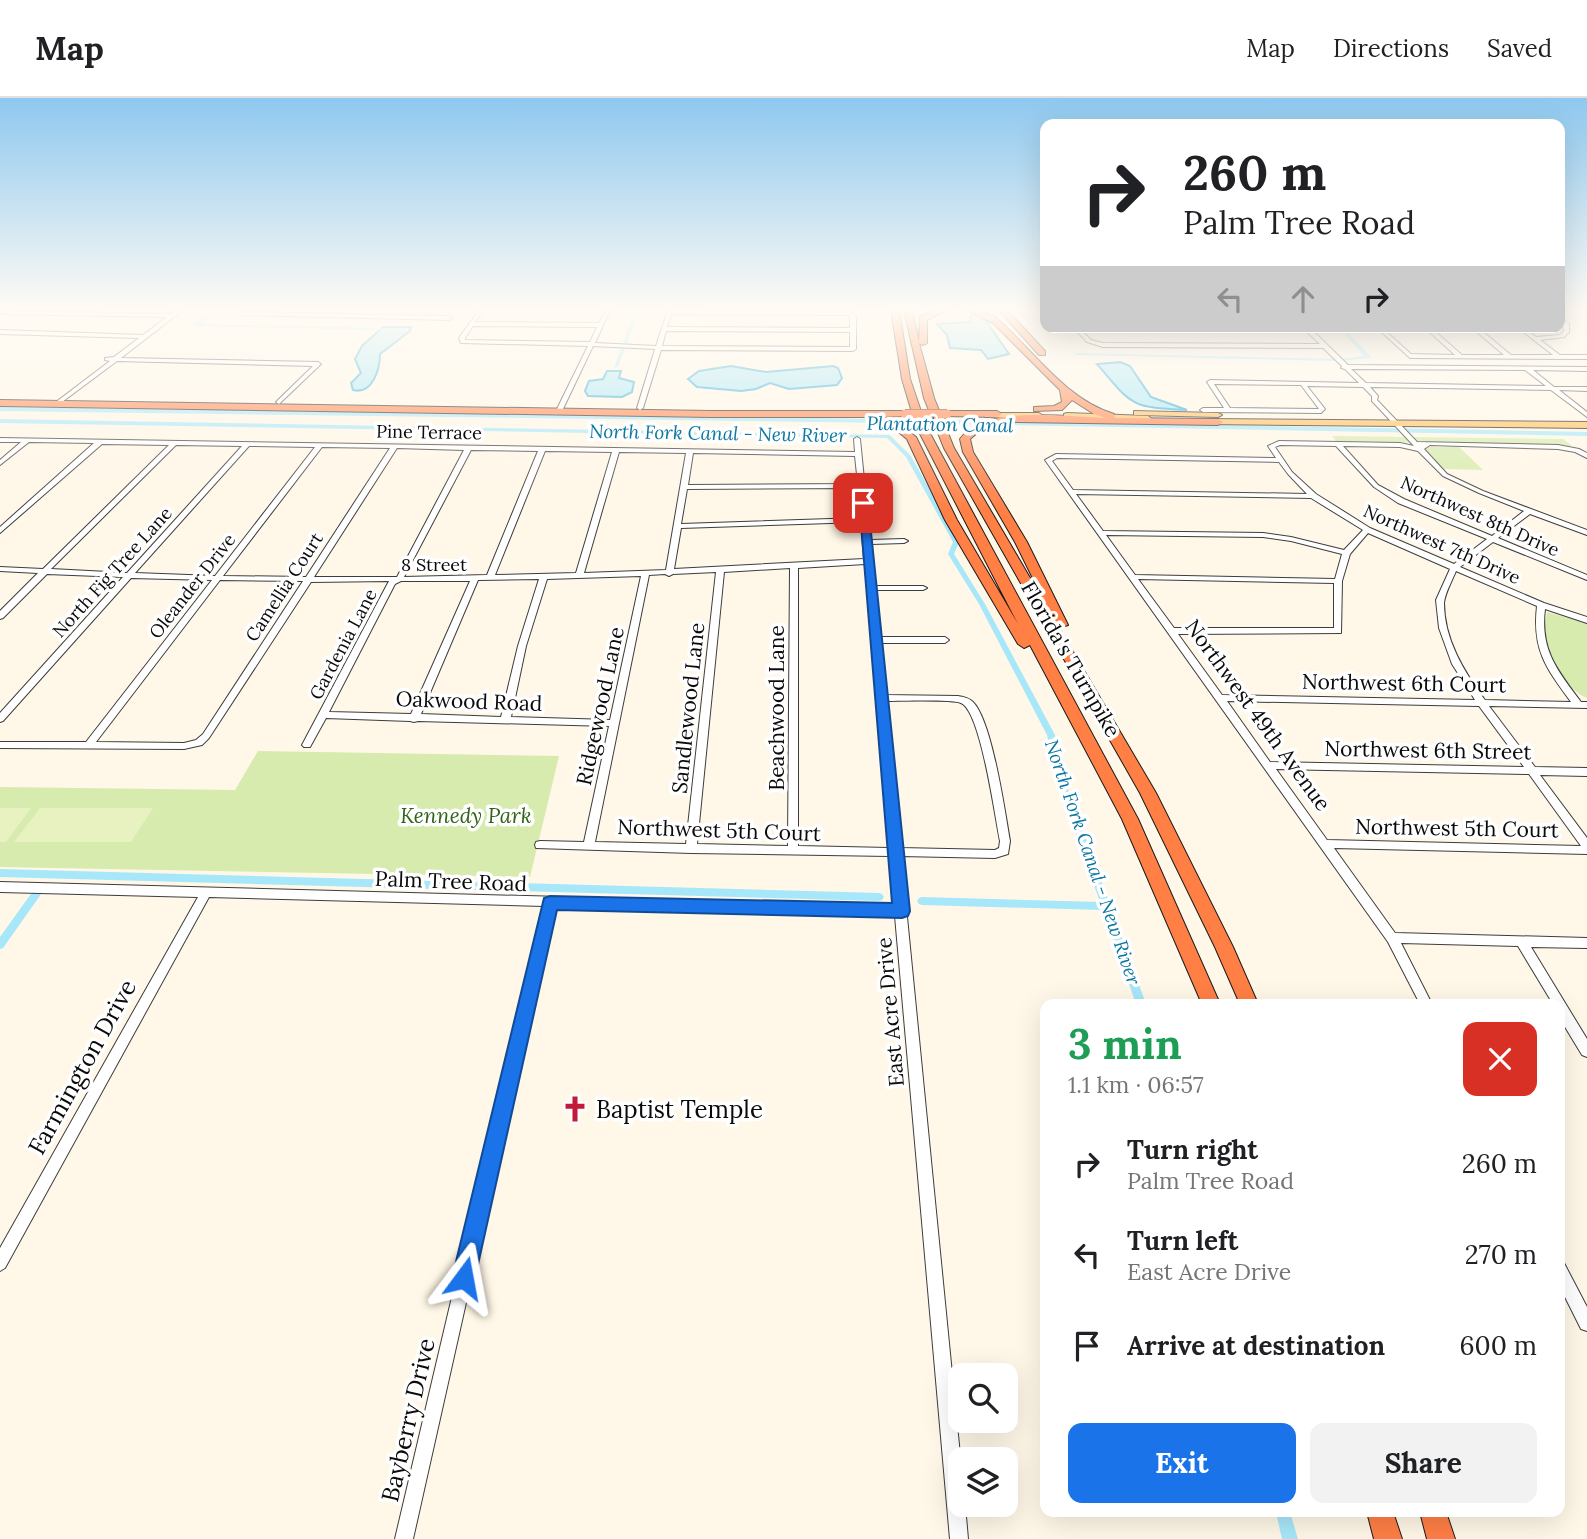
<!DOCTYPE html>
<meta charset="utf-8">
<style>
body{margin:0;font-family:Lora,serif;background:#f2f2f2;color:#202124;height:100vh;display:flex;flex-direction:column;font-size:26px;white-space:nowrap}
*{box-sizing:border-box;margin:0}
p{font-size:23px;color:#757577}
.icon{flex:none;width:38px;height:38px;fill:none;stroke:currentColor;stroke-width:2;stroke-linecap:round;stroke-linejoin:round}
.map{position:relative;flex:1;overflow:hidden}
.sheet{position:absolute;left:1040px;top:901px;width:525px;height:518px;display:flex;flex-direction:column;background:#fff;border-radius:14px;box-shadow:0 7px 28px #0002}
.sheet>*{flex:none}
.guide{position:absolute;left:1040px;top:21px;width:525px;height:214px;border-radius:14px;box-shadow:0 7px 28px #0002;background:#fff;color:#202124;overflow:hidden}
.controls{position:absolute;left:948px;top:1265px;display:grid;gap:14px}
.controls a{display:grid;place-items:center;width:70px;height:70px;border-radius:14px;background:#fff;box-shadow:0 7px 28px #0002;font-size:35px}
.pin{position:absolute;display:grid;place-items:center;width:60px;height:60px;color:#fff;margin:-30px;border-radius:14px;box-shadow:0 4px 10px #0006}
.me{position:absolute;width:77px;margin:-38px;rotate:13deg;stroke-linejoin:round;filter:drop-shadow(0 0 5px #0008)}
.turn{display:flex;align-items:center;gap:24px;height:147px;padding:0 28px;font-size:32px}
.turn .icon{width:91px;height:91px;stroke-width:2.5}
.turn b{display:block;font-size:49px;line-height:60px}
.lanes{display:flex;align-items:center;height:66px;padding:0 28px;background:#0003;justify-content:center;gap:35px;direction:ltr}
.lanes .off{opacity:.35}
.round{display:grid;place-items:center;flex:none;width:74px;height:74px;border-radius:14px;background:#f2f2f2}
.headline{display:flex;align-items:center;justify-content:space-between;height:119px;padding:0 28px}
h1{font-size:42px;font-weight:800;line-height:52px;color:#1e9e55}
.action{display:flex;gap:14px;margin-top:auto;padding:14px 28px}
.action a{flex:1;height:80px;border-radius:14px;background:#1a73e8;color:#fff;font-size:28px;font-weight:800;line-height:80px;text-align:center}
.action a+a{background:#f2f2f2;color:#202124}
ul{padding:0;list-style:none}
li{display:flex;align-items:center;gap:21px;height:91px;padding:0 28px}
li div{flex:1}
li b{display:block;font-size:26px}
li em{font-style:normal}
header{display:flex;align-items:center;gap:42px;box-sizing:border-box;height:98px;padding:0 35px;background:#fff;border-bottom:2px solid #e0e0e0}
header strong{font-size:33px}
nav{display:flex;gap:38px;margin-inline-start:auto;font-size:24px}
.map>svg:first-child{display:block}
.green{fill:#d7ebae}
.pitch{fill:#e8f2c1}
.water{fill:#a7e7fa;stroke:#29aad6;stroke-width:2}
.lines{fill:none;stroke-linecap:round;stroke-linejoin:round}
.canal{fill:#a7e7fa;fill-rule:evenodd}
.minor-casing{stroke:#3d3d3d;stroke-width:2}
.major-casing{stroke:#1b1b1b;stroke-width:2}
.highway-casing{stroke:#1b1b1b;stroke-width:2}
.minor{fill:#fff;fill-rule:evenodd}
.major{fill:#ffbe57;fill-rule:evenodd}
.highway{fill:#ff7f45;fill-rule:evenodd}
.highway-bridge-casing{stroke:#1b1b1b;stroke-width:10;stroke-linecap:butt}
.highway-bridge{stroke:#ff7f45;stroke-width:9}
.route{fill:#1a73e8;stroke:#114b97;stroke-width:2}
.labels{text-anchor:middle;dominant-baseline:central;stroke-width:7;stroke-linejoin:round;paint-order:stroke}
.far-street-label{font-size:18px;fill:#0a0a0a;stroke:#fff}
.far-water-label{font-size:19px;font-style:italic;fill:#0c77a2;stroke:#fff}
.street-label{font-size:21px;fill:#0a0a0a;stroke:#fff}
.park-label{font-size:21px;font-style:italic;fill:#326417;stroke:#fff}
.near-street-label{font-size:24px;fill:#0a0a0a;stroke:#fff}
.near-poi-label{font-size:24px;fill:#0a0a0a;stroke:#fff;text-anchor:start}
</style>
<header>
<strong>Map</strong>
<nav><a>Map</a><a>Directions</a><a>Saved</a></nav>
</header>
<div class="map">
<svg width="1587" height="1441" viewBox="0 0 1587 1441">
<rect width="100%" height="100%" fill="#fff7e7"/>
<g class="green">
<path d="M1332 338 1563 341 1572 348 1336 343Z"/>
<path d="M1428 349H1459L1483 372 1443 371 1428 356 1422 354Z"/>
<path d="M1547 514 1587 525V600C1567 592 1544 559 1544 537 1544 529 1546 521 1547 514Z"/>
<path d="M258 653 559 658 530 779 0 769V689L235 692Z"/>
</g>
<g class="pitch">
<path d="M0 710H31L6 744H0Z"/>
<path d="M40 710H153L131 744H14Z"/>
</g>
<g class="water">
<path d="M972 215 984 220 1009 256 988 261 981 252 950 250 947 237 937 226 970 224Z"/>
<path d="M383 229H411L410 233 380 256C380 270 373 297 353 292L351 285 361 275 355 261 362 248Z"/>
<path d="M1120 264 1130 268 1151 299 1187 312C1131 309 1133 309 1097 266Z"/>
<path d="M731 268 766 274 833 268 838 270 842 280 837 287 789 291 770 285 756 291 741 293 697 289 688 281 699 273Z"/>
<path d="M607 273H621L619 280 634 284 632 294 622 299 588 298 585 293 589 283 603 281Z"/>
</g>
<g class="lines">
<g class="canal">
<path d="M212 212H216L200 226 381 230 383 231 381 232 194 228V226Z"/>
<path d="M635 212H639L618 269 614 270Z"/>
<path d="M1338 229H1343L1370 258V260L1341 263 1077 257 1075 256 1077 255 1341 261 1364 258Z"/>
<path d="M0 309 892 321 1587 334V338L892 325 0 313Z"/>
<path d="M0 321 890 337 911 358 959 444 954 456 985 506 1055 637 1067 688 1146 906H1136L1103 812 922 807 919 806 917 803 919 800 922 799 1100 804 1059 688 1047 637 979 506 948 456 953 444 906 359 887 340 0 325Z"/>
<path d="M0 771 879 795 882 796 884 799 882 802 879 803 0 779Z"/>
<path d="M36 792 39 793 41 796 39 799 3 850 0 851V839L33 793Z"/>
<path d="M1276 1414H1290L1298 1441H1282Z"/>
</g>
<g class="minor-casing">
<g id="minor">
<path d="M177 212H183L121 260 318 264 321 266 279 306 276 304 277 303 313 268 117 263 58 307 56 306V304L110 263 105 262V260L114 259 139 240 0 236V232L143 237 167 219 1 216 3 213 171 216Z"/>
<path d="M479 212H484L475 224 599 225 606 212H610L595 245 656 248 668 212 849 213 856 218V251L853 253 661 252 643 310 640 312 637 310 655 251 593 248 562 313 559 315 556 313 588 248 461 245 459 240ZM671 216 848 217 850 219V230L667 229ZM473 228 597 229 590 244 465 242V240ZM666 233 850 234V249L662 248Z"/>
<path d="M242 214 449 218 452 220 449 222 240 217Z"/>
<path d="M1559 218 1569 226V234L1564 239 1540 242 1560 257H1587V261L1410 260 1376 229H1381L1411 256 1455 257 1424 229H1430L1462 257H1504L1471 229H1477L1511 257H1553L1517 229H1523L1536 239 1560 237 1564 233 1563 227 1559 223Z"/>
<path d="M1073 229H1078L1091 242 1103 245 1320 246 1305 232 1257 229H1309L1348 267 1587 269V273L1533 272 1554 289H1587V293L1559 292 1587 314V319L1551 292 1370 289 1378 298 1377 302 1417 344 1558 347 1579 351 1587 355V360L1575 354 1558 351 1430 347 1424 351 1447 376 1483 393 1587 432V437L1530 416 1498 440 1587 477V482L1493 444 1460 469 1544 505 1587 519V525L1545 511C1540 552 1557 572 1581 604H1587V610L1489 608 1535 669 1587 670V678L1540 677 1587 740V756L1334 750 1395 835 1587 840V850L1531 849 1587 941V959L1582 957 1559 919V906H1553L1518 848 1401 845 1432 906H1420L1388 844 1045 362 1056 356 1276 360 1268 348 1279 343 1400 345 1414 348 1372 303V298L1363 289 1307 288 1325 311 1321 315 1203 314 1200 312 1203 310H1224L1207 284 1210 282 1359 285 1345 271 1341 270 1342 268 1323 250 1103 249 1087 244ZM1351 271 1525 272 1546 288 1366 285ZM1214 286 1301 287 1319 311 1230 310ZM1280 347 1336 348 1374 389 1398 405 1487 441 1454 466 1370 430 1316 396 1292 374 1275 349ZM1343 348 1400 349 1418 353 1443 378 1479 395 1524 413 1492 438 1404 401 1378 387ZM1057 360 1279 364 1288 376 1307 396 1073 392 1052 363ZM1076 396 1311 400 1363 432 1344 452 1291 439 1263 435 1103 433ZM1368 435 1450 471 1436 502 1439 530 1452 566 1475 602 1222 597 1178 536 1341 535 1342 483 1350 456ZM1106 437 1263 439 1291 443 1342 456 1335 481 1135 477ZM1456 473 1537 508C1532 552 1546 570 1571 604L1485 602C1464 574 1444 541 1444 505 1445 495 1452 483 1456 473ZM1138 481 1334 485V530H1174ZM1227 603 1479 608 1524 669 1270 664ZM1276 671 1529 676 1581 748 1327 742Z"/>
<path d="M857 339 860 341 870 442 904 441 908 443 904 445 871 446 875 488H923L927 490 923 492H875L880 539H945L949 542 945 545H880L885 597 958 598C964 599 969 600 973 604 992 623 1005 714 1010 743L1008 756 995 760 901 758 961 1367V1407H965L968 1441H950L895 818 555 808 413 1441H395L544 808 209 799 5 1170 0 1173V1150L198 799 0 794V784L895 808 890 758 691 755 536 750 535 747 536 744 540 743 584 744 609 628 418 623 414 624 410 623 326 620 310 649H304L302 647 389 483 311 484 209 640 202 647 184 651 0 650V644H86L212 482 131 480 3 623 0 624V615L123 479 47 476 3 520 0 521V513L38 475 0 473V469L43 471 169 347 102 346 0 435V429L94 345 29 344 0 367V362L21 344H0V340L855 354 854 341ZM176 347 242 348 127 475 51 471ZM249 348 315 349 215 478 135 475ZM322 349 390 350 306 479 223 478ZM397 350 464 352 397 479H314ZM471 352 538 353 487 477 404 479ZM545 353 612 354 576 475 495 477ZM619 354 686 355 666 472 584 475ZM693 355 855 358 858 386 688 387ZM858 390 861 420 681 426 687 391ZM861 424 864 461 674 471 681 430ZM865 466 889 750 798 748V470ZM790 470 788 748 697 746 724 474ZM716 474 686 746 595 744 649 477 665 476 669 478 673 476ZM641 478 610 622 511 619 526 548 547 481ZM539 481 518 548 501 619 421 616 478 482ZM220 482 303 483 203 636 196 642 184 645 96 644ZM401 483H470L411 616 329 614 395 486ZM886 603C900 603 951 601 961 605 981 613 995 720 1000 743L999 750 995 752 900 750Z"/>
<path d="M1559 1162 1564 1165 1587 1209V1233L1581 1231 1559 1187Z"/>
</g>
</g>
<g class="major-casing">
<g id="major">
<path d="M1134 313 1218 315 1222 317 1218 319 1137 317H1134Z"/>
<path d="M985 315H1039L1043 318 1039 321 988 319H985Z"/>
<path d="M1067 315 1148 318 1152 321 1148 324 1064 320V316Z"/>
<path d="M1207 321 1587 324V330L1204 326V322Z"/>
</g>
</g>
<g class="highway-casing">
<g id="highway">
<path d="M891 212H899L910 281 926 328 1138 721 1220 906H1202L1122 721 1030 547 1024 550 1018 546 945 422 907 341 891 328 874 323V319H711L0 308V302L711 313H905L910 316 908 318 880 319 897 324 916 339 957 422 1018 526 916 328 902 281Z"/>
<path d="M904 212H912L919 244 920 219 937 212H947L927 222V245L923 247 919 245 934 300 954 350 1047 509 1015 444 963 354 960 341C986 306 1066 319 1106 320L1094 316 1072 302 1062 312 1034 313V309L1054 308 1062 304 1060 292 993 225 967 212H979L994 218C1033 251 1063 300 1114 316L1115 320 1218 321 1223 324 1218 327 1012 324 983 330 970 341 973 354 1027 444 1068 527 1059 530 1156 695 1233 849 1258 906H1240L1215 849 1140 695 944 350 924 300Z"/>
<path d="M999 212H1007L1045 253V257H1039Z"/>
<path d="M947 313H997L1002 316 997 319 944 318 942 316Z"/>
<path d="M1367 1414H1393L1402 1441H1374Z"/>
<path d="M1420 1414H1446L1455 1441H1427Z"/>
</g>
</g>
<use href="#minor" class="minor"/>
<use href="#major" class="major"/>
<use href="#highway" class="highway"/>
<g class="highway-bridge-casing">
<path id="highway-bridge" d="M905 316H947"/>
</g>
<use href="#highway-bridge" class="highway-bridge"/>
</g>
<linearGradient id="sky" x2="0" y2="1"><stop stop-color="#8ec8ef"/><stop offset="0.51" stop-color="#fffbf4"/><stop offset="1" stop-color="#fffbf4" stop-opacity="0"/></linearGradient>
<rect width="1587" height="414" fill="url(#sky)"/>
<path class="route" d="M859 402 868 405 910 813 908 818 902 820 557 812 475 1180 472 1188 464 1191 455 1188 452 1180 544 800 550 798 892 805Z"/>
<defs>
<g id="church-bare" transform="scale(2.1)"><path d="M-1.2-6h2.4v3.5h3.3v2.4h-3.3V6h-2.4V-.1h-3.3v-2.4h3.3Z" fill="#c21a3a" stroke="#fff" stroke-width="2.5" paint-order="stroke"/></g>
</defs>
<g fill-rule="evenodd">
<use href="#church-bare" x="575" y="1011"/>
</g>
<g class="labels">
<g class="far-street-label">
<text transform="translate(429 334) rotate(1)">Pine Terrace</text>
<text transform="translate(1480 418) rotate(24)">Northwest 8th Drive</text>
<text transform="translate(1442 446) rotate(24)">Northwest 7th Drive</text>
<text x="434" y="466">8 Street</text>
<text transform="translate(112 474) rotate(-48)">North Fig Tree Lane</text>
<text transform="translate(192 488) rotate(-52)">Oleander Drive</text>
<text transform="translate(284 489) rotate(-57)">Camellia Court</text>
<text transform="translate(343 546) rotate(-62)">Gardenia Lane</text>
</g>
<g class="far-water-label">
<text transform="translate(940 326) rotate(1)">Plantation Canal</text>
<text transform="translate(718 335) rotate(1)">North Fork Canal - New River</text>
<text transform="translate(1093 764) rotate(71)">North Fork Canal - New River</text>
</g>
<g class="street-label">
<text transform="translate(1071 561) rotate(60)">Florida's Turnpike</text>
<text transform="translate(1404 585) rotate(1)">Northwest 6th Court</text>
<text transform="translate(469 603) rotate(2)">Oakwood Road</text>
<text transform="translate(600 608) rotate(-78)">Ridgewood Lane</text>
<text transform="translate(688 610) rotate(-84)">Sandlewood Lane</text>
<text transform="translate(776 610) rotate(-90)">Beachwood Lane</text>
<text transform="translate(1258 617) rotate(54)">Northwest 49th Avenue</text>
<text transform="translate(1428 652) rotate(1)">Northwest 6th Street</text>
<text transform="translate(1457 730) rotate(1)">Northwest 5th Court</text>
<text transform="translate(719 732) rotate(2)">Northwest 5th Court</text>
<text transform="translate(451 783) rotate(2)">Palm Tree Road</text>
<text transform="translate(890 914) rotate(-95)">East Acre Drive</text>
</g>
<g class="park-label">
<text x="466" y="717">Kennedy Park</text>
</g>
<g class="near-street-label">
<text transform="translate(82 969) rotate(-61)">Farmington Drive</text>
<text transform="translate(408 1322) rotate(-77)">Bayberry Drive</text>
</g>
<g class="near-poi-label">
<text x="596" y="1011">Baptist Temple</text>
</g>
</g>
</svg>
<div class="controls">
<a><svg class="icon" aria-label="search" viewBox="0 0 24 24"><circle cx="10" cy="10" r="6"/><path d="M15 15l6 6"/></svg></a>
<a><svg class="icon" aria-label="layers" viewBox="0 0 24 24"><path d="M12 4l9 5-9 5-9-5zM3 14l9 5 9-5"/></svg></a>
</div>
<div class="pin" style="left:863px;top:405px;background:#d93025"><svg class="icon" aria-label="arrive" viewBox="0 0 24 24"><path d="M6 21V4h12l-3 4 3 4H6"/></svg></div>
<svg class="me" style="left:464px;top:1180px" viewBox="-20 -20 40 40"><path d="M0-17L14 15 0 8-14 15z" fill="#1a73e8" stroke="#fff" stroke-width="4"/></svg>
<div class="guide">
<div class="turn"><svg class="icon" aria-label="right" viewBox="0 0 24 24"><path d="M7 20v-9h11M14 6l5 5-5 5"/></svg><div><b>260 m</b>Palm Tree Road</div></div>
<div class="lanes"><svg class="icon off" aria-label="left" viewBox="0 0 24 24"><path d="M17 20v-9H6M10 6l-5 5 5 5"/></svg><svg class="icon off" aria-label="ahead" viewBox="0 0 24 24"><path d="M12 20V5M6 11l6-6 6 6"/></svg><svg class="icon" aria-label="right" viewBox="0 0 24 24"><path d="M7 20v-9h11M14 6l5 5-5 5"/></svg></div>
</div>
<section class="sheet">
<div class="headline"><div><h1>3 min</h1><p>1.1 km · 06:57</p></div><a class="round" style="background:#d93025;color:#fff"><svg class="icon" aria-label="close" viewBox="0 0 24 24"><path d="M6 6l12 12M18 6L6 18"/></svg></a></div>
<ul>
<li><svg class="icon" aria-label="right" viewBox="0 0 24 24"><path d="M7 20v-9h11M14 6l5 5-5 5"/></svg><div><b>Turn right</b><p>Palm Tree Road</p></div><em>260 m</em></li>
<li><svg class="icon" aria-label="left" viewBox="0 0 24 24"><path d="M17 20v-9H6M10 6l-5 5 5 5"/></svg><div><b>Turn left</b><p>East Acre Drive</p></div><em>270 m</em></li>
<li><svg class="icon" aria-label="arrive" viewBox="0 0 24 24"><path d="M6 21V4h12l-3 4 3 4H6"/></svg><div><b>Arrive at destination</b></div><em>600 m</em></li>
</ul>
<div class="action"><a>Exit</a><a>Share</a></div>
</section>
</div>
